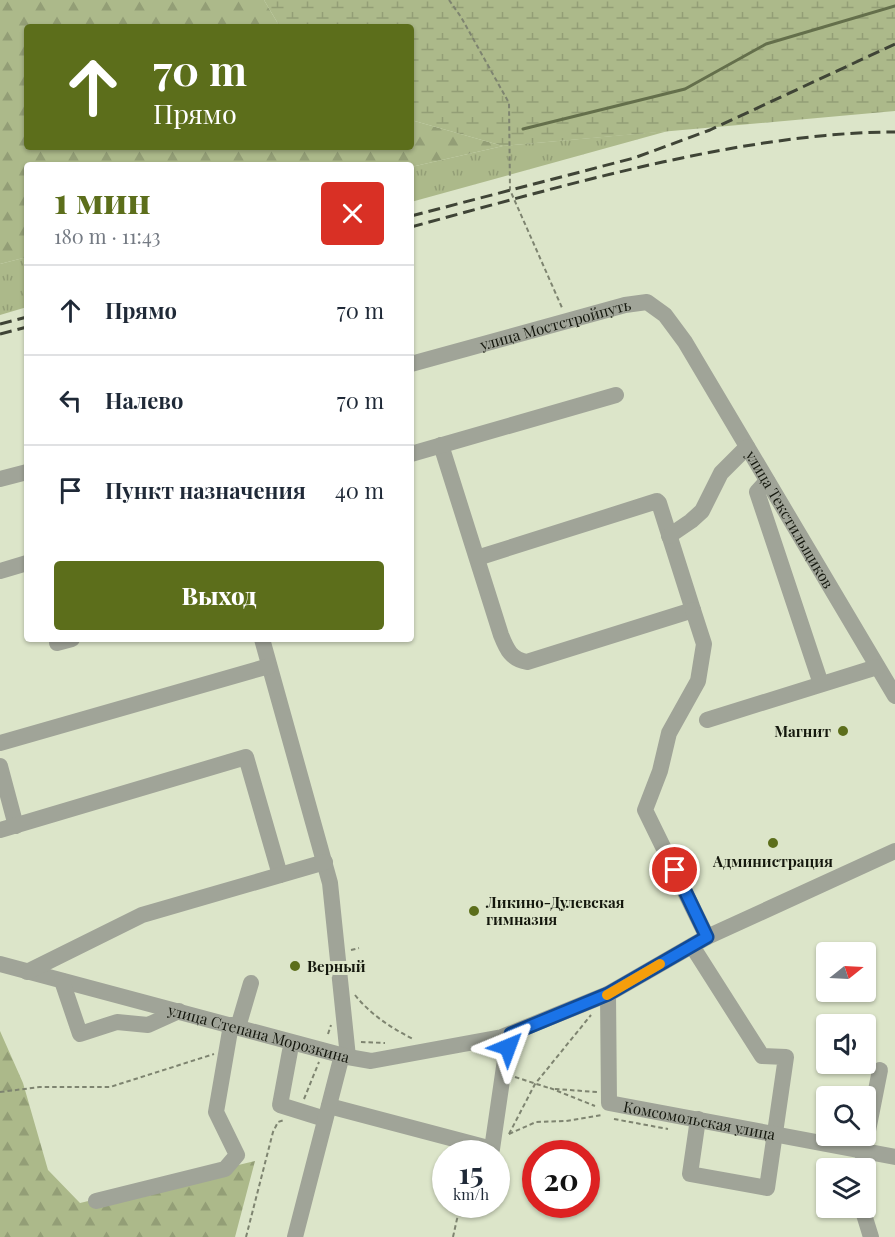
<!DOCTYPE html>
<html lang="ru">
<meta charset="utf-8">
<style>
body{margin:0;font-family:"Playfair Display",serif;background:#f2f2f3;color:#1f2937;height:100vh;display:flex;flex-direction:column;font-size:22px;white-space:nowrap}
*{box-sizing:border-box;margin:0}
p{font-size:20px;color:#747a83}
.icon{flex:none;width:33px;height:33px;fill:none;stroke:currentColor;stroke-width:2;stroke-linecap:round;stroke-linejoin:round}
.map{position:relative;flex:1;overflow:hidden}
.details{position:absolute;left:24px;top:162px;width:390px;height:480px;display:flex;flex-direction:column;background:#fff;border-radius:6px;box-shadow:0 2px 4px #0004}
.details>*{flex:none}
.banner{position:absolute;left:24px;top:24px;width:390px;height:126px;border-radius:6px;box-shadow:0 2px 4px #0004;background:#5c6e1b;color:#fff;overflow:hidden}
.needle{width:39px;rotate:72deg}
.fabs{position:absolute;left:816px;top:942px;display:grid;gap:12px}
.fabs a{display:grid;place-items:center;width:60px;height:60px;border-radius:6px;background:#fff;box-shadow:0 2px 4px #0004;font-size:30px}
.speed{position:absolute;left:432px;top:1140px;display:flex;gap:12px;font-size:30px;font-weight:700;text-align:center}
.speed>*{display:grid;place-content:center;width:78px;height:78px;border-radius:50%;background:#fff;box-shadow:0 2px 4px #0004;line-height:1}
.speed small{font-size:15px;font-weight:400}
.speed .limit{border:9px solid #d22;background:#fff;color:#111}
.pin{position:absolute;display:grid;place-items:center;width:51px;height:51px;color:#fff;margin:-26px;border:3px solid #fff;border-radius:50%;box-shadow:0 2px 6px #0007}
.me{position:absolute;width:66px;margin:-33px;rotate:44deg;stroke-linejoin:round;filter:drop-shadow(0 0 4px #0008)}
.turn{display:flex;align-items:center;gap:21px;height:126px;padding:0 30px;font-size:27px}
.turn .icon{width:78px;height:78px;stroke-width:2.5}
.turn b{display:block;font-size:42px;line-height:51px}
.round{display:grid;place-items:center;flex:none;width:63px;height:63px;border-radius:6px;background:#f2f2f3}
.head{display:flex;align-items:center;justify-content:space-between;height:102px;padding:0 30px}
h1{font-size:36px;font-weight:800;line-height:45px;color:#5c6e1b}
.action{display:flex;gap:12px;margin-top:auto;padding:12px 30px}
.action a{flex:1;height:69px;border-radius:6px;background:#5c6e1b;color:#fff;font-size:24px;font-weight:800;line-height:69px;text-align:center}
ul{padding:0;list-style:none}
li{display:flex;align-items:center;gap:18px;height:90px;padding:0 30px;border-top:2px solid #e0e1e3}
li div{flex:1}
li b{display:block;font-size:22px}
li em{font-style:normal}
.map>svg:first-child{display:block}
.grass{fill:url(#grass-tufts)}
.forest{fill:url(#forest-firs)}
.wetland{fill:url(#wetland-marsh)}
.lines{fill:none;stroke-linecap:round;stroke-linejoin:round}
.stream{stroke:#646f4b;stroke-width:3}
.path{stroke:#7e8470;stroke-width:2;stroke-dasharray:4.5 3;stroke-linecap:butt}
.minor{stroke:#a0a498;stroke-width:16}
.rail{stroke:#3f4436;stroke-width:3;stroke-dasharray:12 6;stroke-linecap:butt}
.route-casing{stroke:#114b97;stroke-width:15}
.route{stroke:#1a73e8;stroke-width:10}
.slow{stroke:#f59e0b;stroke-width:10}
.poi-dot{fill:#5c6e1b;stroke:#dce5c9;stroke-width:2}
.labels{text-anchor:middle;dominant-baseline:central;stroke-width:6;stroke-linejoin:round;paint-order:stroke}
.street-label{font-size:15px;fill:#14170d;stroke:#dce5c9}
.poi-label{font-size:15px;font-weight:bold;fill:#14170d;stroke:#dce5c9;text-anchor:start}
</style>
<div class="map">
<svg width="895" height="1237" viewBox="0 0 895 1237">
<defs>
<pattern id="grass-tufts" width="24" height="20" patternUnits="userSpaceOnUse" patternTransform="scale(1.5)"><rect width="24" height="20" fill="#acb98a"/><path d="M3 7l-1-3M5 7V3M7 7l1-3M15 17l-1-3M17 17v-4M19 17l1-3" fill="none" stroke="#939e76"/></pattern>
<pattern id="forest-firs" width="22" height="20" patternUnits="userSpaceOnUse" patternTransform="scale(1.5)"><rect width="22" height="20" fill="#acb98a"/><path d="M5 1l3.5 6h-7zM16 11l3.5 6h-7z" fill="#939e76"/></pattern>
<pattern id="wetland-marsh" width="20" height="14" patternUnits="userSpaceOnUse" patternTransform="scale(1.5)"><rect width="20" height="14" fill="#acb98a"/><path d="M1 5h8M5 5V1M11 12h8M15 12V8" fill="none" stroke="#939e76"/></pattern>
</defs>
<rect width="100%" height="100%" fill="#dce5c9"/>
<g class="grass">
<path d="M668 131 411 202V167L503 146Z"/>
<path d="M27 257V307L0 315V264Z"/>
</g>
<g class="forest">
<path d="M0 0H264L280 27H27V147H411V120L503 146 411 167V165H27V257L0 264Z"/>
<path d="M0 1031 23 1083 48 1170 80 1203 255 1161 235 1237H0Z"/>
</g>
<path class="wetland" d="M264 0H895V111L503 146 411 120V27H280Z"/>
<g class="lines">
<path class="stream" d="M523 129 685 89 766 44 895 6"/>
<g class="path">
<path d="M449 0 461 17 509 103 510 190 563 310"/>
<path d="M351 950 359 948"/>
<path d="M355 995C370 1014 391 1028 413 1039"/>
<path d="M328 1034 331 1025"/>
<path d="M361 1042 385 1043"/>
<path d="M515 1077 549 1088"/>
<path d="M550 1088 595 1106"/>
<path d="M555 1089 597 1092"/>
<path d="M0 1092 40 1087H110L214 1054"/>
<path d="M304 1099 319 1062"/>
<path d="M614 1119 668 1129"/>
<path d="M509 1134 535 1084 591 1015"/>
<path d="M509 1134 536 1122 566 1121 602 1115"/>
<path d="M246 1237 273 1132 278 1122 284 1120"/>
<path d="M453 1237 457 1219 469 1204"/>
</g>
<g class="minor">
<path id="s1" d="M411 364 625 305 647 302 665 315 685 342 895 696"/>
<path d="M441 445 501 635C507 650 511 659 527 662L693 610 659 503 657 501 477 558"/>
<path d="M411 454 616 395"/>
<path d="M0 479 27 472"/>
<path d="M767 481 757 492 821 684"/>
<path d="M669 536 691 521 702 511 721 473 747 447"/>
<path d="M0 571 27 563"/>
<path d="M693 610 704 644 698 681 669 733 660 771 645 810 707 937"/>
<path d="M262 639 330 883 348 1057"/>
<path d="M57 643 72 639"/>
<path d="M707 720 877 667"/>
<path d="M0 743 269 666"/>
<path d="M0 766 16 826"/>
<path d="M0 830 246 757 280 875"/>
<path d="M692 946 762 1056 786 1057 767 1188 690 1174 698 1119"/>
<path id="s2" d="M0 964 348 1057 371 1061 502 1037 608 994 707 937 895 851"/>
<path d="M27 972 142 915 325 862"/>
<path d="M62 981 80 1034 117 1022 148 1025 179 1011"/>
<path id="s3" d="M608 994 609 1103 895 1157"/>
<path d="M238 1027 251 983"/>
<path d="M290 1051 280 1105 325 1119"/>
<path d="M329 1106 492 1149 505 1060 511 1034"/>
<path d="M862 1168 864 1151 880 1070"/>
<path d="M96 1201 225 1169 237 1155 216 1112 231 1025"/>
<path d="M862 1208 871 1237"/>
<path d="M295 1237 342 1055"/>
</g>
<g class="rail">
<path d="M411 216 634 158 710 130 895 44"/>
<path d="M411 227C522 197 632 165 745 146 794 138 845 132 895 132"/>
<path d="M0 324 27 317"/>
<path d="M0 334 27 327"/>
</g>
</g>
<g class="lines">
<g class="route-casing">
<path id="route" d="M508 1047 511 1034 608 994 707 937 675 870"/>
</g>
<use href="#route" class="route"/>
<path class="slow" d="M607 995 660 964"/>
</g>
<g class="poi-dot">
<circle cx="843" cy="731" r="6"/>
<circle cx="773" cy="843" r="6"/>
<circle cx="474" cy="911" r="6"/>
<circle cx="295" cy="966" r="6"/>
</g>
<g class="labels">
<g class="street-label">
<text stroke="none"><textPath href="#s1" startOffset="150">улица Мостстройпуть</textPath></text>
<text stroke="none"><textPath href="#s1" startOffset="506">улица Текстильщиков</textPath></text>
<text stroke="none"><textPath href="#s2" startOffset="268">улица Степана Морозкина</textPath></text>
<text stroke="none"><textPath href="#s3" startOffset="201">Комсомольская улица</textPath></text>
</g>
<g class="poi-label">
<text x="831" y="731" text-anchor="end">Магнит</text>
<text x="773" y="861" text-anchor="middle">Администрация</text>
<text x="486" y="902">Ликино-Дулевская<tspan x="486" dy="17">гимназия</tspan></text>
<text x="307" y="966">Верный</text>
</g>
</g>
</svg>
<div class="fabs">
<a><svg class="needle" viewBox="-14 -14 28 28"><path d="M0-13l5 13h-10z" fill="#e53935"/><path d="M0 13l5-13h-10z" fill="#747a83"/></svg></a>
<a><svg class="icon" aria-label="sound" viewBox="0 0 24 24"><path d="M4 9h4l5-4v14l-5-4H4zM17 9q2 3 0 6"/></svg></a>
<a><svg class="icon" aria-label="search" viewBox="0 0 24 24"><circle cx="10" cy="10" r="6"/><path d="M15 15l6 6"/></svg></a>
<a><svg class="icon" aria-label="layers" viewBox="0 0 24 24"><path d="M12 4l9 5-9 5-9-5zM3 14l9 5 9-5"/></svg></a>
</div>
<div class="speed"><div>15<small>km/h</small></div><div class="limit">20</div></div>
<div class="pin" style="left:675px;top:870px;background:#d93025"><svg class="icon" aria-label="arrive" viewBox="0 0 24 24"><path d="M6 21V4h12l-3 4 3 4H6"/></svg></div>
<svg class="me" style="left:508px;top:1047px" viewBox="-20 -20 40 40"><path d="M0-17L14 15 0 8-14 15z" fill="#1a73e8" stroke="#fff" stroke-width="4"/></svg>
<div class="banner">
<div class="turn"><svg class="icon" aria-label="ahead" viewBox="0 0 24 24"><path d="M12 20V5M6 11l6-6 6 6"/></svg><div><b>70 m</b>Прямо</div></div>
</div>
<section class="details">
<div class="head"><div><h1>1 мин</h1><p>180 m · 11:43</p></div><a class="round" style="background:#d93025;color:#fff"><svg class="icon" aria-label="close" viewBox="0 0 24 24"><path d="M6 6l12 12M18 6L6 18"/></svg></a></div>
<ul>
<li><svg class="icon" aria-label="ahead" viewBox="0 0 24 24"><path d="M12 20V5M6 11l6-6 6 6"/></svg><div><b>Прямо</b></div><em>70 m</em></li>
<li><svg class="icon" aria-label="left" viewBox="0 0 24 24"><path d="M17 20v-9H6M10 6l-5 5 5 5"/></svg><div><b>Налево</b></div><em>70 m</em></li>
<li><svg class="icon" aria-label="arrive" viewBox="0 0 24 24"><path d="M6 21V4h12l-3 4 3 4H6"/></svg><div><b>Пункт назначения</b></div><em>40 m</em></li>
</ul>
<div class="action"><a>Выход</a></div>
</section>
</div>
